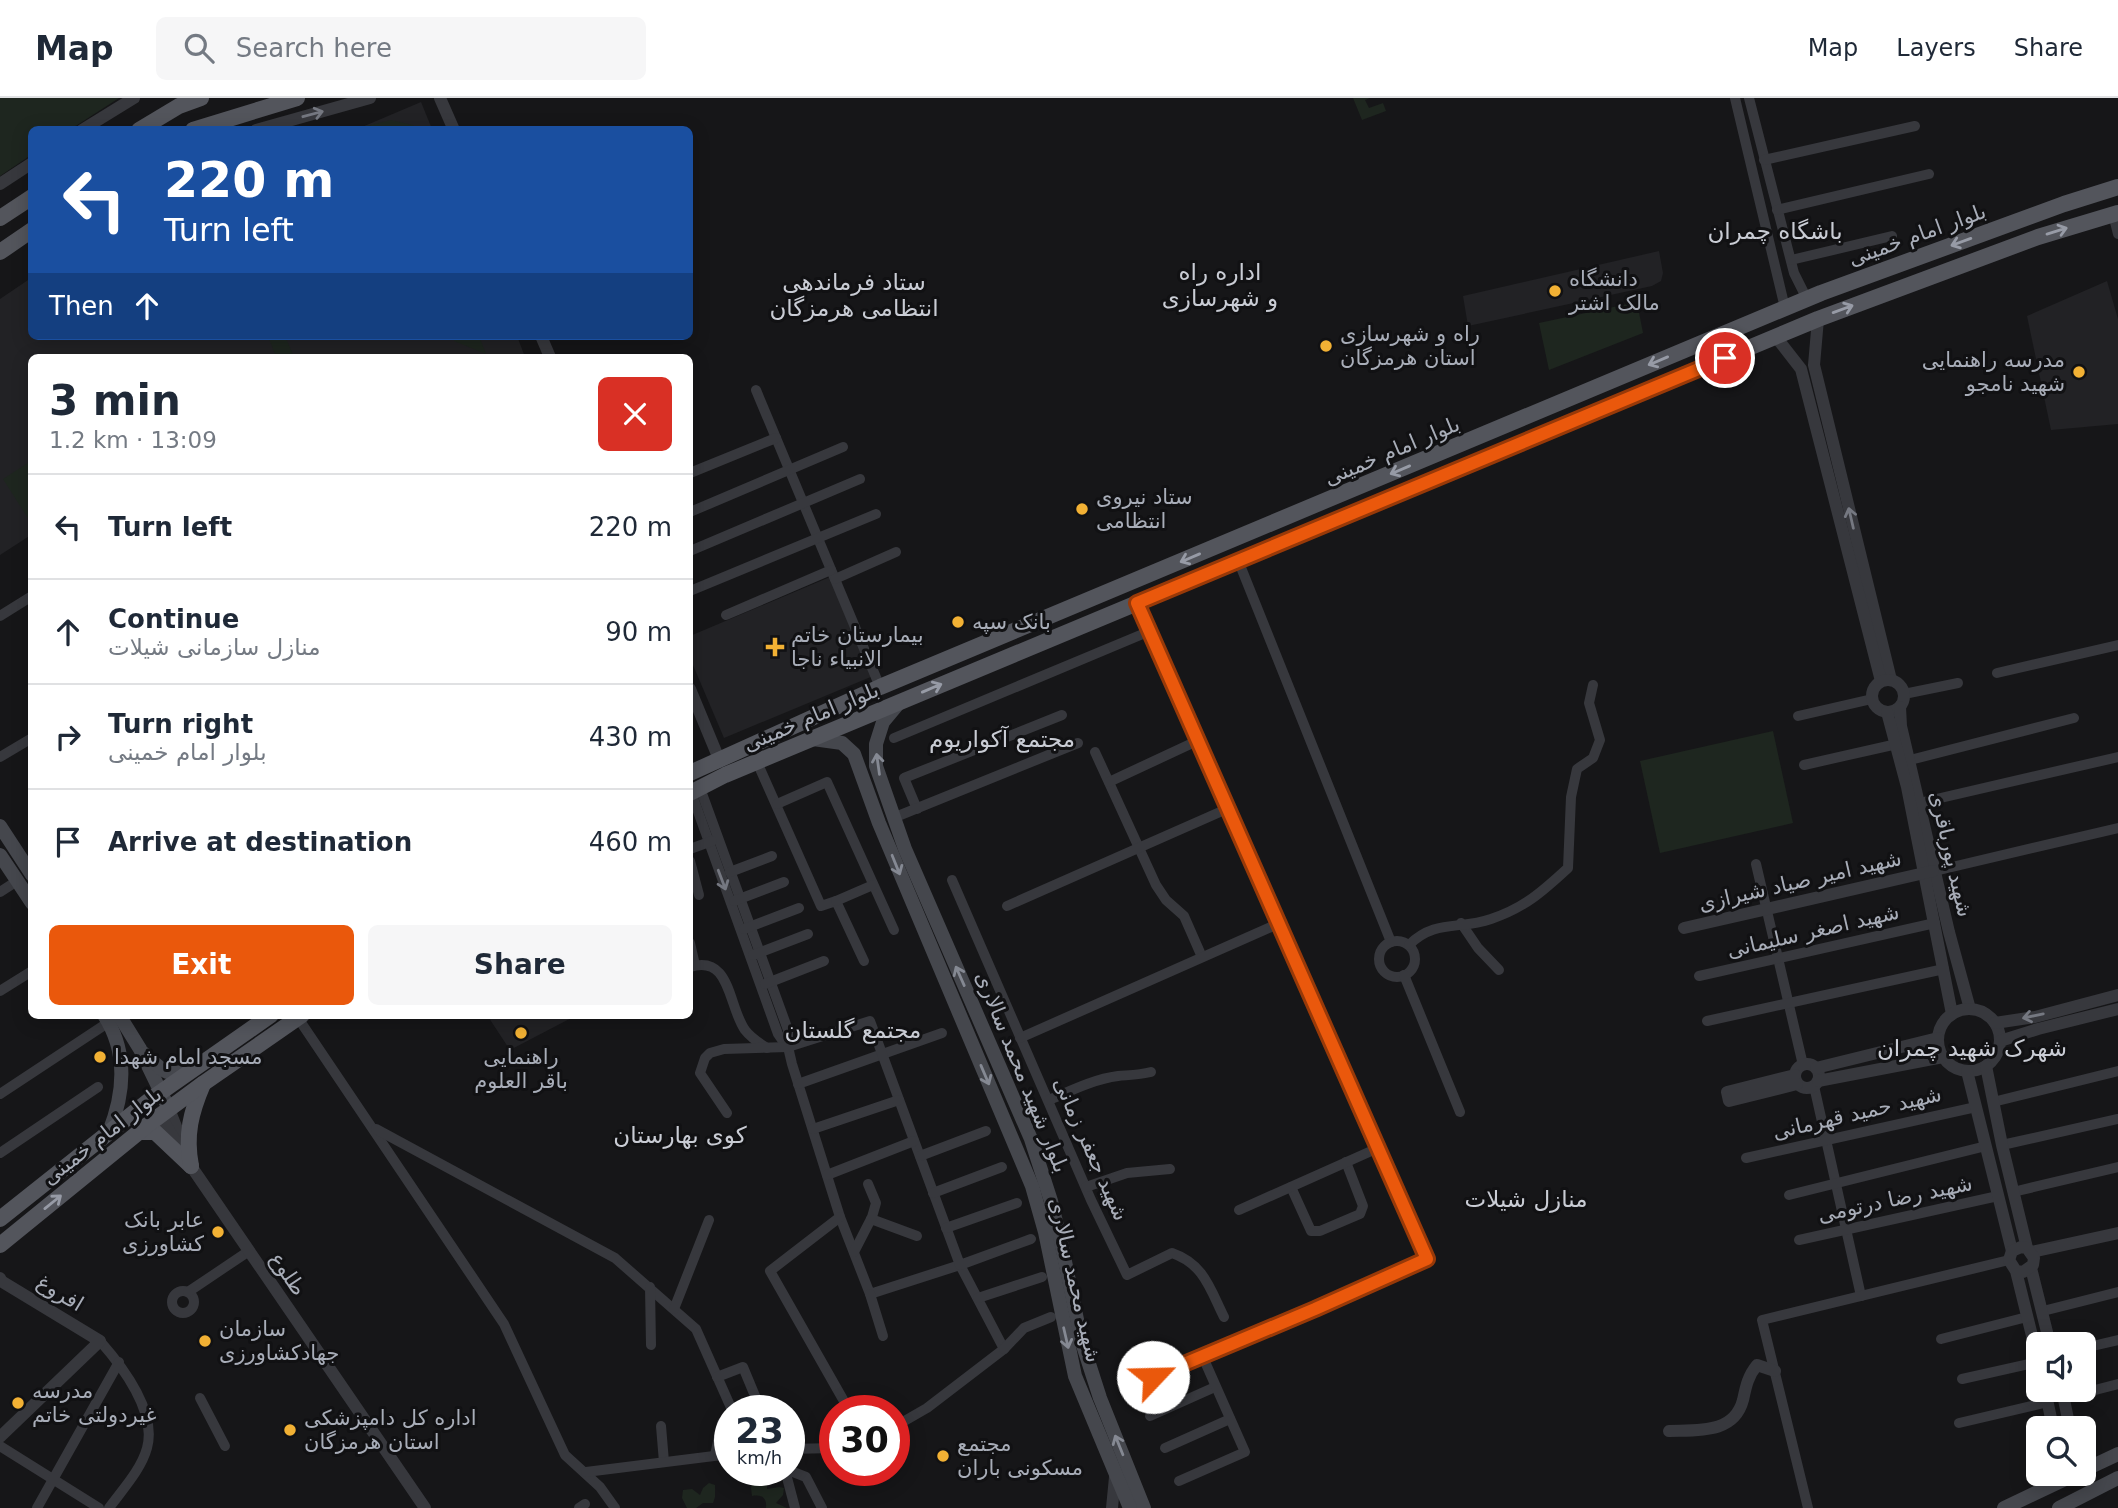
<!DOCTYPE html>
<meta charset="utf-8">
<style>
body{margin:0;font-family:"DejaVu Sans","Noto Naskh Arabic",sans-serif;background:#f6f6f7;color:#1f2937;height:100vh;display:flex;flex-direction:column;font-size:26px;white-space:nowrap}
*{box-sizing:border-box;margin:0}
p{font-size:23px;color:#747a83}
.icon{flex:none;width:38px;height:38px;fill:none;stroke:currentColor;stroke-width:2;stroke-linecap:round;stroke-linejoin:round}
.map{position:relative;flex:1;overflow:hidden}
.details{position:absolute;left:28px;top:256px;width:665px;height:665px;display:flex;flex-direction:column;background:#fff;border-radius:10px;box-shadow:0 4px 18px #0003}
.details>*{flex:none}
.top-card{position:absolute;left:28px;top:28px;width:665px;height:214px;border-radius:10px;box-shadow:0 4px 18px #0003;background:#1a4fa0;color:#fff;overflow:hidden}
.tools{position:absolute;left:2026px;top:1234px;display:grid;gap:14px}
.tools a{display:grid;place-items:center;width:70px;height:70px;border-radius:10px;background:#fff;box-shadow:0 4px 18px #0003;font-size:35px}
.speed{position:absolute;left:714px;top:1297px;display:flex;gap:14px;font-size:35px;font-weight:700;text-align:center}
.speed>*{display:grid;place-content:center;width:91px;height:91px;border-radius:50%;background:#fff;box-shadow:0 4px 18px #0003;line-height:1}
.speed small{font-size:18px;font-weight:400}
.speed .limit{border:10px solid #d22;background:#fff;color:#111}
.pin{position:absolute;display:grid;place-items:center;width:60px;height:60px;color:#fff;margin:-30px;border:4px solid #fff;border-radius:50%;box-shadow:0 2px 7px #0007}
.me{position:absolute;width:77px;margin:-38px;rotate:66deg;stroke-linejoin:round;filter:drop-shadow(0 0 5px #0008)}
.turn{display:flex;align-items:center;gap:24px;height:147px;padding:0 21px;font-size:32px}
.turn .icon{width:91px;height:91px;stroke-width:2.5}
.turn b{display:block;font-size:49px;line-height:60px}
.then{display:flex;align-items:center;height:66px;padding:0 21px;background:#0003;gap:14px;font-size:26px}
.round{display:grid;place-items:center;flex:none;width:74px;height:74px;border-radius:10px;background:#f6f6f7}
.summary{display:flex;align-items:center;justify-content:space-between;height:119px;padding:0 21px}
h1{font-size:42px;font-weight:700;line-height:52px}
.action{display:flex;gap:14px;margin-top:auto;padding:14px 21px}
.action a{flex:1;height:80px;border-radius:10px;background:#ea580c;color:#fff;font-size:28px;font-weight:700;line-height:80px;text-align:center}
.action a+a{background:#f6f6f7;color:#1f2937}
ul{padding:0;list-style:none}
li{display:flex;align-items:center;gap:21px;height:105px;padding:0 21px;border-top:2px solid #e0e1e3}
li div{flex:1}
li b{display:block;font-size:26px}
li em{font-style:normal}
header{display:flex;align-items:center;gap:42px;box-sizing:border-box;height:98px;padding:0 35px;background:#fff;border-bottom:2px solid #e0e1e3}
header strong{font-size:33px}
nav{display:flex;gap:38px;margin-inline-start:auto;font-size:24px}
.search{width:490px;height:63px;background:#f6f6f7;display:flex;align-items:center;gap:18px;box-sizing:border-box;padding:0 24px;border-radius:10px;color:#747a83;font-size:26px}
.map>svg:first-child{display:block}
.built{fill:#222225}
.green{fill:#1e261f}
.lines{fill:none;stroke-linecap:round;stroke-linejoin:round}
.minor{stroke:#37383d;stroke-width:10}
.tertiary{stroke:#37383d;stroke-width:12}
.secondary{stroke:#45474d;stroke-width:14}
.primary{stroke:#53555c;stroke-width:16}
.oneway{stroke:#757881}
.oneway2{stroke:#979ba6}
.oneway3{stroke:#858993}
.route-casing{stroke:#983908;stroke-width:18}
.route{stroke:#ea580c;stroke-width:12}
.poi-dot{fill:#f2b134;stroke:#111113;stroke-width:2.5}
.labels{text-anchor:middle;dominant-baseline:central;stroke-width:6;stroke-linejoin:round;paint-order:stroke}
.street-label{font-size:21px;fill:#a8adb8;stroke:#111113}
.poi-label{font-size:21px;fill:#a8adb8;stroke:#111113;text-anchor:start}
.neighbourhood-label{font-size:23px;fill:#c9ccd4;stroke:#111113}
</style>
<header>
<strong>Map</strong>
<div class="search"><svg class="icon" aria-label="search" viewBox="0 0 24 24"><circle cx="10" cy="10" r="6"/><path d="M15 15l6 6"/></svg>Search here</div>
<nav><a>Map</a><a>Layers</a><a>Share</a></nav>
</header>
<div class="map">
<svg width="2118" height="1410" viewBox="0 0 2118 1410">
<rect width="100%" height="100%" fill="#161618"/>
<g class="built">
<path d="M421 4 432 31 355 32Z"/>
<path d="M1659 153 1663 175 1661 183 1652 188 1468 228 1463 198Z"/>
<path d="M31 180 32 238H517L525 259H32L31 437 0 457V201Z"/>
<path d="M2107 183 2118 221V326L2051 332 2027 218Z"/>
<path d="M830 479 873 578 724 640 690 560V538Z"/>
<path d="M487 917H577L510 952Z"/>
</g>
<g class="green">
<path d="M0 0H119L71 31 32 32 31 57 0 78Z"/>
<path d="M1353 0H1370L1365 2 1369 10 1383 5 1386 13 1362 22Z"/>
<path d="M391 22 413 27 415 31H354Z"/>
<path d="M1637 204 1643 235 1549 272 1539 225Z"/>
<path d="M268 238H285L294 259H276Z"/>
<path d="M454 238H479L486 256 454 243Z"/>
<path d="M31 363V425L3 381Z"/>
<path d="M1773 633 1793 725 1660 755 1640 663Z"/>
<path d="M762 1376 767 1382V1391L779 1389 784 1390 783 1397 776 1405 787 1410H766C767 1400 762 1396 752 1398L751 1390 754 1379Z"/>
<path d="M709 1385 715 1387V1399L713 1405H703L696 1410H687L682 1400 683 1392 692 1391 700 1397 703 1390Z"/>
</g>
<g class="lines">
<g class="minor">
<path d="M1735 0 1785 210"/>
<path d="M1749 0 1794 175 1807 201"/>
<path d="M1764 62 1915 28"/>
<path d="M1777 112 1929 76"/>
<path d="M2113 116 2118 136"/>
<path d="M1791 162 1892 138"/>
<path d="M756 292 880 589"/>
<path d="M690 375 776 340"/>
<path d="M690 414 843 349"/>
<path d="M690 453 860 381"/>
<path d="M1238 462 1391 844"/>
<path d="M835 481 896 454"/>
<path d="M690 493 876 416"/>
<path d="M726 517 831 472"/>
<path d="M0 518 32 498"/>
<path d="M1997 575 2118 547"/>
<path d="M1904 596 1958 585"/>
<path d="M1798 618 1872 601"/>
<path d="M894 640 1150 533"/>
<path d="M1095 654 1156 787 1166 802 1184 818 1202 859"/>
<path d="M0 659 32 640"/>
<path d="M1910 662 2074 620"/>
<path d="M757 664 821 808 836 803 864 863"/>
<path d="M1804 667 1897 646"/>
<path d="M1109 684 1199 642"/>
<path d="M700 690 788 932V949L792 966 840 1119 870 1196 960 1167 1004 1251 927 1310 894 1329"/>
<path d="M691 694 778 936 787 949"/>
<path d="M1919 705 2118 659"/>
<path d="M777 706 827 684 894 832"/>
<path d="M917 711 904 680 1062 617"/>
<path d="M893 720 1078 645"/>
<path d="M690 751 712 743"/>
<path d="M690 763 699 797"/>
<path d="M1756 766 1803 967"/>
<path d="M1935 773 2118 730"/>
<path d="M730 774 772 758"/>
<path d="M952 782 1091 1102 1127 1177 1172 1155C1204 1166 1210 1191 1224 1219"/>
<path d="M0 794 17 783"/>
<path d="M734 803 784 784"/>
<path d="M836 803 873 787"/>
<path d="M1007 808 1229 710"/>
<path d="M1461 825 1478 850 1499 872"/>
<path d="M744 831 799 810"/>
<circle cx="1397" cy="861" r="18"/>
<path d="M690 845 695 867"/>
<path d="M1409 847C1435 821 1460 832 1491 821 1524 810 1542 794 1568 770L1571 699 1577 671 1593 660 1600 642 1589 605 1593 587"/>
<path d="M753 857 808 836"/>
<path d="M690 869C731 856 728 908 745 932 751 940 759 945 767 950"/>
<path d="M1404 877 1460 1014"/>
<path d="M1699 878 1935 825"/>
<path d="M765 886 824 863"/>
<path d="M0 893 32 873"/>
<path d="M298 920 504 1226 565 1357 600 1389 615 1410"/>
<path d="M1707 923 1944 871"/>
<path d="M1020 940 1280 825"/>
<path d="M798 986 942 935"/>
<path d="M1814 988 1861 1198"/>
<path d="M0 996 109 924"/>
<path d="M1049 1002C1070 993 1094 981 1118 978 1129 977 1139 977 1151 974"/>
<path d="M1993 1004 2118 973"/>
<path d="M727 1015 700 975 705 960 710 955 724 951 788 949 870 923 960 1167 1031 1141"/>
<path d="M376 1031 615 1160 696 1231 732 1312"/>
<path d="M813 1031 899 1002"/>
<path d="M2002 1047 2118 1021"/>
<path d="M0 1055 98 989"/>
<path d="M920 1058 986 1033"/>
<path d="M1746 1060 1976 1009"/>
<path d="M827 1077 914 1043"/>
<path d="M1086 1089 1127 1075 1170 1071"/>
<path d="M1291 1089 1311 1133H1320L1360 1116 1363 1108 1346 1064"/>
<path d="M2013 1094 2118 1069"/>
<path d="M933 1095 1002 1069"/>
<path d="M1789 1097 1986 1048"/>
<path d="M1239 1112 1378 1050"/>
<path d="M840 1119 770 1173 849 1312"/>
<path d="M871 1121 917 1138"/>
<path d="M946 1130 1017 1105"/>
<path d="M1799 1142 1998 1098"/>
<path d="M854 1154 872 1119 876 1105 868 1086"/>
<path d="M650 1189 651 1247"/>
<circle cx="183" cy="1204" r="11"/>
<path d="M188 1194 249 1153"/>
<path d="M870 1196 883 1238"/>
<path d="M978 1200 1042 1179"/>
<path d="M674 1211 709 1122"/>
<path d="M2043 1213 2118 1194"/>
<path d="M1941 1241 2027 1219"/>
<path d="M100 1243C122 1268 157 1314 147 1350 141 1372 122 1392 109 1410"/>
<path d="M2084 1250 2118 1242"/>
<path d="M1004 1251 1024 1230 1051 1219"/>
<path d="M717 1279 743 1269 760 1310 754 1312"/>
<path d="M1962 1281 2038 1264"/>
<path d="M1128 1290 1427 1161 1137 504"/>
<path d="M200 1300 225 1348"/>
<path d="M2064 1300 2118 1286"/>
<path d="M1150 1318 1215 1289"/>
<path d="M1959 1325 2048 1304"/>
<path d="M661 1328 664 1364"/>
<path d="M0 1348 99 1410"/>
<path d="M1165 1350 1230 1321"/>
<path d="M789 1351 835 1350"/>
<path d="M715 1357 722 1325"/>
<path d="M785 1372 795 1410"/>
<path d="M788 1372 806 1379 822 1410"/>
<path d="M586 1374 730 1356"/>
<path d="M1179 1383 1245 1354 1202 1257"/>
<path d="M37 1410 119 1264"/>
<path d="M579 1410 585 1406"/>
<path d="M1808 1410 1762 1222 2009 1162"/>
</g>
<g class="tertiary">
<path d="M440 0 454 32"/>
<path d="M82 32 134 0"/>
<path d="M256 32 370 0"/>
<path d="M0 86 32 65"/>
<path d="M1818 221 1814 267 1891 582"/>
<path d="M541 238 550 259"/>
<path d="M1776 239 1801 271 1881 583"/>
<circle cx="1888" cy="598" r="16"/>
<path d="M690 591 719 661"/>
<path d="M1900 609 1901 628 1949 834 1970 911"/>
<path d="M1887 614 1907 689 1952 916"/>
<path d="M1684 830 1933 773"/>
<circle cx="1969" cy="942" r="31"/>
<path d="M1995 925 2035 919 2118 897"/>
<path d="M2000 943 2038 931 2118 911"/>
<circle cx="1807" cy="978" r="12"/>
<path d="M1986 968 2002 1047 2027 1150"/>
<path d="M1816 970 1938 940"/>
<path d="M1967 973 2012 1153"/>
<path d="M1795 977 1727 994 1729 1003 1797 986"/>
<path d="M1818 983 1943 959"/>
<path d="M169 1011 181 1041"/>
<path d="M160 1018 191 1068 425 1410"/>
<path d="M2032 1154 2118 1135"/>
<path d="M2031 1170 2050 1246"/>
<path d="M2016 1173 2023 1174 2033 1167 2034 1160 2027 1150 2021 1149 2012 1153 2009 1162 2016 1173 2039 1266"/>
<path d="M0 1180 1 1183 100 1243 0 1339"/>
<path d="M2045 1292 2052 1325 2060 1326 2068 1321 2062 1292"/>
<path d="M1669 1333C1698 1332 1734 1336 1743 1302 1746 1288 1748 1278 1757 1267L1775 1273"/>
<path d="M1112 1410 1115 1379"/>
</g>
<g class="secondary">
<path d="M898 606 883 624 876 646V668L905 751 1031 1041 1051 1103 1062 1149 1081 1241 1100 1300 1144 1410"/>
<path d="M813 641 842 645 854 656 879 725 1032 1088 1045 1134 1075 1278 1130 1410"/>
<path d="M0 728 32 777"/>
<path d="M0 757 32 805"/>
<path d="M104 917C128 954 125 994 109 1034"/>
<path d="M119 917 140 951 169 1011"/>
<path d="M145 956C161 971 167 981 190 971"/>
<path d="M2084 1372 2118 1356"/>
<path d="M2004 1410 2076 1376"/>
<path d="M2059 1410 2118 1380"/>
</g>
<g class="primary">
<path d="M139 32 179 8 201 0"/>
<path d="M193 32 297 0"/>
<path d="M0 120 32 99"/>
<path d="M0 154 32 132"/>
<path d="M690 675 880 589 1821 195 2064 106 2118 89"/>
<path d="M690 695 725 677 1818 221 2038 139 2118 115"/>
<path d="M140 1034H155L191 1068"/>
<path d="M191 1068C185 1037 191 1014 203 986"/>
<path d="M0 1121 151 1001 271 917"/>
<path d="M0 1147 150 1025 204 985 302 917"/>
</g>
</g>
<defs><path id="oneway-shaft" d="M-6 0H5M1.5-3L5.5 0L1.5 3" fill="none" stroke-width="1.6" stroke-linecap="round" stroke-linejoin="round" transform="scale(1.75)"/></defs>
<g class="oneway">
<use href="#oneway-shaft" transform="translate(313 16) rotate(-15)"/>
<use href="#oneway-shaft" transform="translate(1851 420) rotate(-103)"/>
<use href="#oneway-shaft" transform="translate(722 782) rotate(69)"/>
<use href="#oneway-shaft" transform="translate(2033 918) rotate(168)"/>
</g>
<g class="oneway2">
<use href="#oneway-shaft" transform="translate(2057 133) rotate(-17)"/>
<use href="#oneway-shaft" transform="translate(1961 144) rotate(160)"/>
<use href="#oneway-shaft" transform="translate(1843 211) rotate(-20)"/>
<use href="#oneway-shaft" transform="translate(1658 263) rotate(157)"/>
<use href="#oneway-shaft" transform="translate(1400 372) rotate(157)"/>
<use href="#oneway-shaft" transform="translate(1190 460) rotate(157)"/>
<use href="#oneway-shaft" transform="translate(932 590) rotate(-23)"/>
<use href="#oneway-shaft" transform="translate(53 1104) rotate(-39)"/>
</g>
<g class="oneway3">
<use href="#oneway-shaft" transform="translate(878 666) rotate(-98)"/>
<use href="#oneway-shaft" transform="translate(896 767) rotate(68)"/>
<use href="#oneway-shaft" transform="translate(960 878) rotate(-114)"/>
<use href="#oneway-shaft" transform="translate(985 977) rotate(67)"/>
<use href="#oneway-shaft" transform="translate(1066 1240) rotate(77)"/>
<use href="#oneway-shaft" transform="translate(1119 1347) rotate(-112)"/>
</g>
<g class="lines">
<g class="route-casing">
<path id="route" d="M1153 1279 1315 1211 1427 1161 1137 505 1725 260"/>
</g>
<use href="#route" class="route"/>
</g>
<g class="poi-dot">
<circle cx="1555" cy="193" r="7"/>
<circle cx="1326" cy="248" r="7"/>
<circle cx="2079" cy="274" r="7"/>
<circle cx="1082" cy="411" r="7"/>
<circle cx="958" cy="524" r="7"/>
<path d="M771.5 538.5h7v7h7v7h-7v7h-7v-7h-7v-7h7z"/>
<circle cx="521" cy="935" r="7"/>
<circle cx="100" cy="959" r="7"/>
<circle cx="218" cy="1134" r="7"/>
<circle cx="205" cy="1243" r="7"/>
<circle cx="18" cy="1305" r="7"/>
<circle cx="290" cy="1332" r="7"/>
<circle cx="943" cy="1358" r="7"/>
</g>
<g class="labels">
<g class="street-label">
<text transform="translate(1917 137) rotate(-20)">بلوار امام خمینی</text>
<text transform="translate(1392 353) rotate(-23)">بلوار امام خمینی</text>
<text transform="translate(811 619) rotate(-23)">بلوار امام خمینی</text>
<text transform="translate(1951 756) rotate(77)">شهید پورباقری</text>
<text transform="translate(1800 783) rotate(-13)">شهید امیر صیاد شیرازی</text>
<text transform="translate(1813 833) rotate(-13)">شهید اصغر سلیمانی</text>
<text transform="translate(1022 974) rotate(68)">بلوار شهید محمد سالاری</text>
<text transform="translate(1857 1015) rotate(-13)">شهید حمید قهرمانی</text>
<text transform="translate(102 1038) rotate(-38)">بلوار امام خمینی</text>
<text transform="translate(1091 1051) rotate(66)">شهید جعفر زمانی</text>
<text transform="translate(1895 1101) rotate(-12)">شهید رضا درتومی</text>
<text transform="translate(288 1176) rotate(56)">طلوع</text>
<text transform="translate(1075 1182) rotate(77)">شهید محمد سالاری</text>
<text transform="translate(60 1195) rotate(31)">افروغ</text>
</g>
<g class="poi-label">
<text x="1569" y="181">دانشگاه<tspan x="1569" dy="24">مالک اشتر</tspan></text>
<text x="1340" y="236">راه و شهرسازی<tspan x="1340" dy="24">استان هرمزگان</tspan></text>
<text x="2065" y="262" text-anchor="end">مدرسه راهنمایی<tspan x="2065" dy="24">شهید نامجو</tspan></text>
<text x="1096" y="399">ستاد نیروی<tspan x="1096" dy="24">انتظامی</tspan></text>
<text x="972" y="524">بانک سپه</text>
<text x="791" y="537">بیمارستان خاتم<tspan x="791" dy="24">الانبیاء ناجا</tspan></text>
<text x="114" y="959">مسجد امام شهدا</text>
<text x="521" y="959" text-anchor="middle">راهنمایی<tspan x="521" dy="24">باقر العلوم</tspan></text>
<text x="204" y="1122" text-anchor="end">عابر بانک<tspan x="204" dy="24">کشاورزی</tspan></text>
<text x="219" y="1231">سازمان<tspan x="219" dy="24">جهادکشاورزی</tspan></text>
<text x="32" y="1293">مدرسه<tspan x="32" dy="24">غیردولتی خاتم</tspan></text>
<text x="304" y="1320">اداره کل دامپزشکی<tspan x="304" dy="24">استان هرمزگان</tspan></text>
<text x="957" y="1346">مجتمع<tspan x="957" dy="24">مسکونی باران</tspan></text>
</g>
<g class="neighbourhood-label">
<text x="1775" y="133">باشگاه چمران</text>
<text x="1220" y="174">اداره راه<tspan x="1220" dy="26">و شهرسازی</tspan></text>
<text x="854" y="184">ستاد فرماندهی<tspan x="854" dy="26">انتظامی هرمزگان</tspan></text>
<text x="1002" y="641">مجتمع آکواریوم</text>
<text x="853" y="932">مجتمع گلستان</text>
<text x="1972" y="950">شهرک شهید چمران</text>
<text x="680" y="1037">کوی بهارستان</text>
<text x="1526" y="1101">منازل شیلات</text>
</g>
</g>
</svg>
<div class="tools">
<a><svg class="icon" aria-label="sound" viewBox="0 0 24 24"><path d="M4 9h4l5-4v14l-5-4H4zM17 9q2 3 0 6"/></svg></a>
<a><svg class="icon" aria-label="search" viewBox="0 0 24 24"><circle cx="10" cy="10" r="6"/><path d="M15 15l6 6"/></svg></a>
</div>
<div class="speed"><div>23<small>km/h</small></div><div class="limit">30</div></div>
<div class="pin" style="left:1725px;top:260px;background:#d93025"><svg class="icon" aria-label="arrive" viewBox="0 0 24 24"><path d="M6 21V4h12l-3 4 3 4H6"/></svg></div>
<svg class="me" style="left:1153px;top:1279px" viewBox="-20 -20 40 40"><circle r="19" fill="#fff"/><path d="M0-13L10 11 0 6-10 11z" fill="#ea580c"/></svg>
<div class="top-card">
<div class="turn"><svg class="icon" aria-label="left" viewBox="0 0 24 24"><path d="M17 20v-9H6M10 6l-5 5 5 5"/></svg><div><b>220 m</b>Turn left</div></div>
<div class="then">Then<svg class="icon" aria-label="ahead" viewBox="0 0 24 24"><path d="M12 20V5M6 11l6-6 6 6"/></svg></div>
</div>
<section class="details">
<div class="summary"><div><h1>3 min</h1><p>1.2 km · 13:09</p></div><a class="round" style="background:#d93025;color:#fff"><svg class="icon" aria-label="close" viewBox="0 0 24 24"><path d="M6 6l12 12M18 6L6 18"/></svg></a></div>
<ul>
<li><svg class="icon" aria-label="left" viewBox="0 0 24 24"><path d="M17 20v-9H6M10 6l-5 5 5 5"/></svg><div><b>Turn left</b></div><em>220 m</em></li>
<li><svg class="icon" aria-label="ahead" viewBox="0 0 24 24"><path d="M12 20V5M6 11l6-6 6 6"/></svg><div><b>Continue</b><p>منازل سازمانی شیلات</p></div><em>90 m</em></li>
<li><svg class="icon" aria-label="right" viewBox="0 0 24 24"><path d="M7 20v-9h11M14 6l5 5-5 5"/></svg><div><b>Turn right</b><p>بلوار امام خمینی</p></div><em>430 m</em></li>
<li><svg class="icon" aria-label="arrive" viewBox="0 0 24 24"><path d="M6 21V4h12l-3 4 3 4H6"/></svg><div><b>Arrive at destination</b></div><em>460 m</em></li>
</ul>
<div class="action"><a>Exit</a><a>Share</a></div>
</section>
</div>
